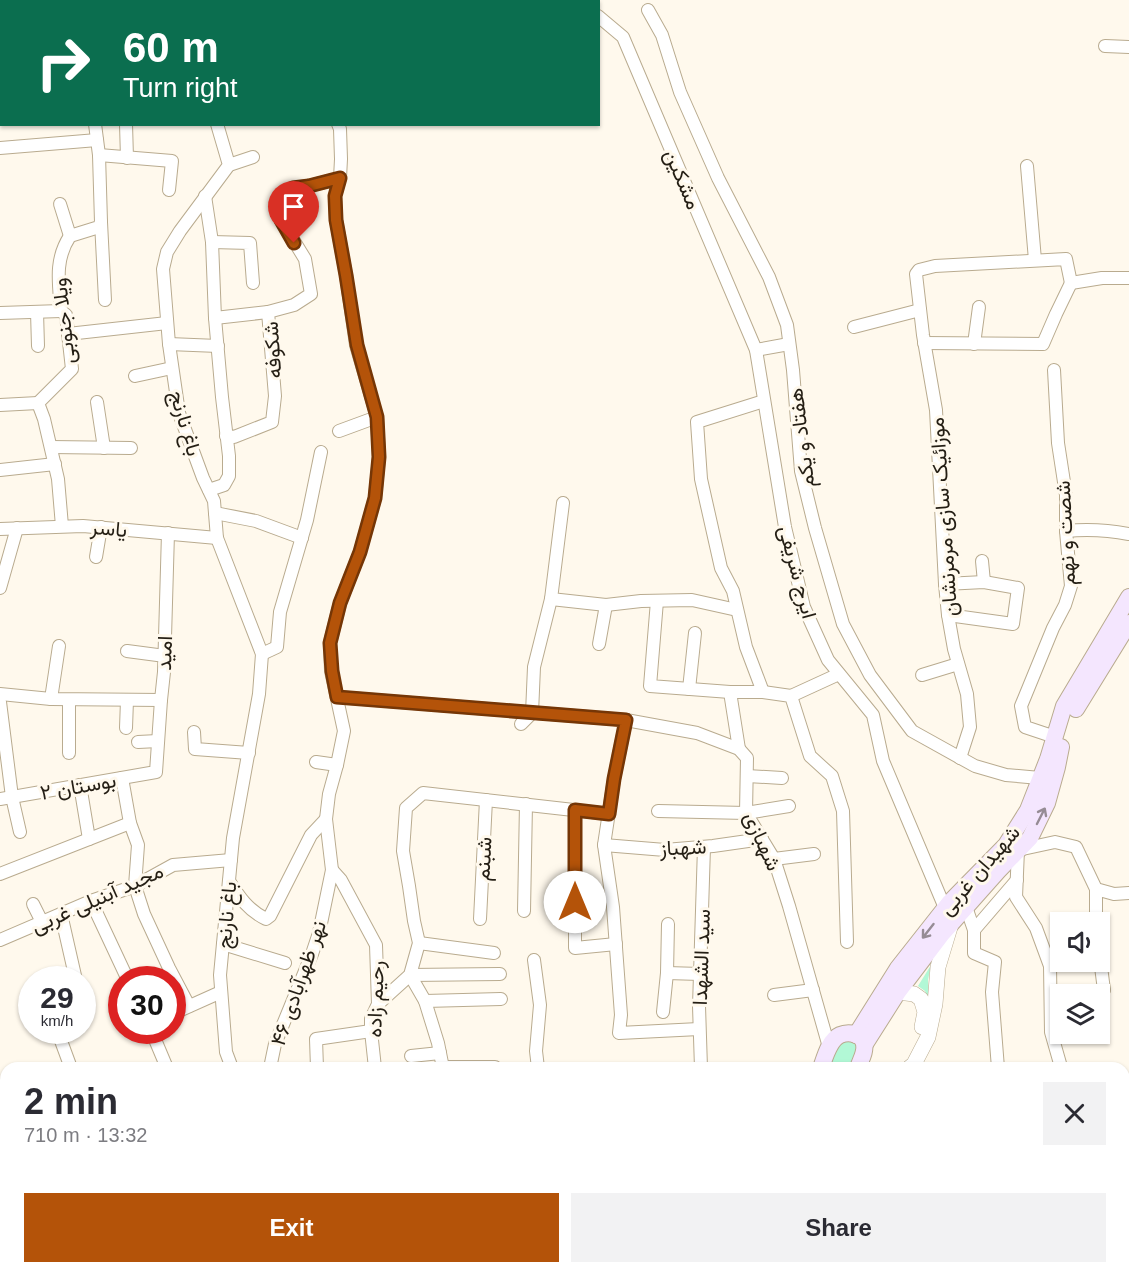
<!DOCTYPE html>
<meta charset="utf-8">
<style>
body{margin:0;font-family:Arial,Vazirmatn,sans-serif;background:#f2f2f3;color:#2b2b33;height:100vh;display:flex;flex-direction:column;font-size:22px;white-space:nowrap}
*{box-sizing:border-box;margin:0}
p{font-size:20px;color:#7c7c81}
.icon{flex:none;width:33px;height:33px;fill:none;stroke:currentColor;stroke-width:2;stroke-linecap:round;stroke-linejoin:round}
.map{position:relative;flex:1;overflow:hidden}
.sheet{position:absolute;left:0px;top:1062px;width:1130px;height:212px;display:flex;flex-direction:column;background:#fff;border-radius:18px 18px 0 0;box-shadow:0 2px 4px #0004}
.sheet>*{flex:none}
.hud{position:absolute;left:0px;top:0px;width:600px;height:126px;box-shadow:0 2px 4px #0004;background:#0b6e4f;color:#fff;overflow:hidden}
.fabs{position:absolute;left:1050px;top:912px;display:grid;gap:12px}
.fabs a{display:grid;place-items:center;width:60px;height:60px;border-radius:0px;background:#fff;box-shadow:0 2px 4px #0004;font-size:30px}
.speed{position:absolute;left:18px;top:966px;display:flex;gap:12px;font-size:30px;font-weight:700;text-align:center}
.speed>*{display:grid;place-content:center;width:78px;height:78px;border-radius:50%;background:#fff;box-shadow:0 2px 4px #0004;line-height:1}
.speed small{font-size:15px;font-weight:400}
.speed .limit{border:9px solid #d22;background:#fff;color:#111}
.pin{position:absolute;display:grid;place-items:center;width:51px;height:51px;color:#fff;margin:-62px -26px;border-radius:50% 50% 50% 0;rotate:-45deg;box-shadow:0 0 6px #0007}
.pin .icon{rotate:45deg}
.me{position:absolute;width:66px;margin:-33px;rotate:0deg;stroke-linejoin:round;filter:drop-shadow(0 0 4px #0008)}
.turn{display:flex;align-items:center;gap:21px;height:126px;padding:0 24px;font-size:27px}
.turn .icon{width:78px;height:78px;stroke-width:2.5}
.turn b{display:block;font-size:42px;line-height:51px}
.round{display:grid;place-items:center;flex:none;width:63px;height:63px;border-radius:0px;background:#f2f2f3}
.summary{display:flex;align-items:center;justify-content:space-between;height:102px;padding:0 24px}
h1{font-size:36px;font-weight:800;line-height:45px}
.action{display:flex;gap:12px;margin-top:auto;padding:12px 24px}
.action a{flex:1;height:69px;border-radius:0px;background:#b45309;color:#fff;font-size:24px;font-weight:800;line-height:69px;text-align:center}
.action a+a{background:#f2f2f3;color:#2b2b33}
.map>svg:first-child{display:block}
.green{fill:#b2f8d6}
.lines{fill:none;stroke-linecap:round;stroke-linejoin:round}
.minor-casing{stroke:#b9ab8f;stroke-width:14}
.tertiary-casing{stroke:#b9ab8f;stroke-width:16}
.secondary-casing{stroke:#b9ab8f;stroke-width:18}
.minor{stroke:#fff;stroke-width:12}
.tertiary{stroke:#fff;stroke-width:15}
.secondary{stroke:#f4e6fe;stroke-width:16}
.oneway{stroke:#968c95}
.route-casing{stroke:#753606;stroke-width:15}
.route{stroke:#b45309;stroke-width:10}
.labels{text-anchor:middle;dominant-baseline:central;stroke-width:6;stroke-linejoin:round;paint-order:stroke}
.street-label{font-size:21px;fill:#241e14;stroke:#fff9ed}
</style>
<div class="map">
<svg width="1129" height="1273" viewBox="0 0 1129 1273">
<rect width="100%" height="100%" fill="#fff9ed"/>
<g class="green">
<path d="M931 965 928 980 929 1000 925 991 918 986Z"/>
<path d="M853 1039 858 1048 851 1068H828C833 1053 834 1041 853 1039Z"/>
</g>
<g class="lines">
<g class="minor-casing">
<g id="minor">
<path d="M184 0 185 2"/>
<path d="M221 0 222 2"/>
<path d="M291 0 292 2"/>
<path d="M580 0 582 2"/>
<path d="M71 2V0"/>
<path d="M648 10 662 35 680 92 718 178 769 277 787 325 793 370 801 471 815 528 843 624 870 675 912 731 975 766 1006 775 1040 778"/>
<path d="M598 16 623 37 756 350 785 527 804 607 828 660 873 715 883 761 945 908"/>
<path d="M0 23H2"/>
<path d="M1105 46 1129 47"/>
<path d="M126 124 127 158"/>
<path d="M217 124 229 165 180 231 167 252 163 269 169 344 179 413 203 478 214 501 217 538 262 654 259 694 233 838 220 975 226 1052 232 1068"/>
<path d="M0 148 97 140"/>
<path d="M99 155 172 161 169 190"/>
<path d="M229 165 253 157"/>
<path d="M1027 166 1035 260"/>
<path d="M205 196 212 242 215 318 222 397 229 456V476L224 485 209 490"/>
<path d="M60 204 70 236"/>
<path d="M101 222 105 300"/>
<path d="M212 242 250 243 253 283"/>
<path d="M1071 283 1102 278H1129"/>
<path d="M37 312 38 346"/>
<path d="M0 313 61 311"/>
<path d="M215 318 268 312"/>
<path d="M854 327 920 310"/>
<path d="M68 334 167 323"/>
<path d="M924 343 1043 344 1056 314 1071 283"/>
<path d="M169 344 218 346"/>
<path d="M974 344 979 307"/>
<path d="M756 350 789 344"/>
<path d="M1054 370 1058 443 1066 495V531L1071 586 1065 605 1053 628 1021 706 1025 727 1055 737"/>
<path d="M135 376 172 368"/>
<path d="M97 402 104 448"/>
<path d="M0 405 38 403"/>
<path d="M339 431 377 417"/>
<path d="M226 436 234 437 272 422 275 396 268 312 294 305 311 294 305 259 281 220 280 197 293 188 309 186 340 178"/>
<path d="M51 447 131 448"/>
<path d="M0 470 55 464"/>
<path d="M215 513 256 521 302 538"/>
<path d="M62 526 58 479 44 419 38 403 72 369 66 315 61 311C59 284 54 260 70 236L99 227 101 222 99 155 95 124"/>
<path d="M0 529 83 526 217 538"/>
<path d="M1066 531C1087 529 1108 530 1129 534"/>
<path d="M96 557 101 527"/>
<path d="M982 561 984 582"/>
<path d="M945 584 984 582 1018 588 1013 624 948 615"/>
<path d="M0 588 17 528"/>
<path d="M551 599 606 605 641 601 692 600 737 610"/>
<path d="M657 601 650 686 730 692H763L791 696 810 756 832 776 843 811 847 942"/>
<path d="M599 644 606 605"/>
<path d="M127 651 165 656"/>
<path d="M262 654 277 647 280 612 307 520 321 452"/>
<path d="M922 675 958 664"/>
<path d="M689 689 695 633"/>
<path d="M730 692 739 749"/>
<path d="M763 692 746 647 733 591 721 568 701 479 697 422 764 401"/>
<path d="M0 694 51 699 161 700"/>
<path d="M791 696 839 674"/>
<path d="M337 697 626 720 697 733 739 749 747 758 746 813 774 859 789 906 829 1047"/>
<path d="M51 699 59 646"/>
<path d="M69 700V753"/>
<path d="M0 702 12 797 20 832"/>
<path d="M626 720 614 779 604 845 613 907 621 1015 619 1033 699 1029"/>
<path d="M521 724 532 713 534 667 551 599 563 503"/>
<path d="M126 728 127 700"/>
<path d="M194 732 195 749 249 753"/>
<path d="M138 742 158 741"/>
<path d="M960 758 970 727 967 694 954 649 948 615 945 584 936 410 923 335 916 274 919 270 935 266 1066 259 1071 283"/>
<path d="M316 762 337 765"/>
<path d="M747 776 782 778"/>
<path d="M122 778 130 823 138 845 135 886 144 914 169 968 189 1006"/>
<path d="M80 785 89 839"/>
<path d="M0 799 156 772 161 700 164 672 168 533"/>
<path d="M575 810V948L616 944"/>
<path d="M658 811 746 813 789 806"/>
<path d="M604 845 665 850 713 846 762 839"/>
<path d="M774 859 814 854"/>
<path d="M332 870 341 880 376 945 378 1004 371 1019V1031L375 1068"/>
<path d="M0 874 130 823"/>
<path d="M229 881C240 898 248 910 266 919L270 916 311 835 326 819"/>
<path d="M1096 889V922"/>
<path d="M91 901 128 980"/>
<path d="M33 904 42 922"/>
<path d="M966 907 974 930V953L995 962 992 992 998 1068"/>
<path d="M524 911 526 804"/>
<path d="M61 914 76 980"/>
<path d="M480 919 486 800"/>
<path d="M974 930 1017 880"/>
<path d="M0 940 91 901 135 886 173 865 231 860"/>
<path d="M419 943 494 953"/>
<path d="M223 944 285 963"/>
<path d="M1100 959 1104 990"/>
<path d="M534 960 540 1005 536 1051 538 1068"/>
<path d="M667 973 700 974"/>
<path d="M410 975 425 1001 438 1043 443 1068"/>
<path d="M410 975 500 974"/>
<path d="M774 995 813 990"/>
<path d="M425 1001 501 999"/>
<path d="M378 1004 410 975 419 943 414 921 409 886 403 851 406 808 423 793 609 814"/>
<path d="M663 1012 667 973 668 924"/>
<path d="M172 1014 221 992"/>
<path d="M57 1030 71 1068"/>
<path d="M151 1030 167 1068"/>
<path d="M411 1056 440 1053"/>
<path d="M443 1067H495"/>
<path d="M1061 1067 1051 1032 1050 966 1036 928 1016 897 1018 850 1055 842 1076 847 1096 889 1114 894 1129 893"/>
<path d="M270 1068 275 1044 312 954 319 933 332 870 326 819 329 794 337 765 344 731 331 671 330 643 340 603 360 552 375 498 379 457 377 417 356 345 346 275 336 220 335 196 340 178 341 159 340 129 338 124"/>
<path d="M317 1068 316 1039 371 1031"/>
<path d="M701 1068 699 1006 704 847"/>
<path d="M0 1121 6 1137"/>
<path d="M0 1194 6 1191"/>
<path d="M55 1268 57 1273"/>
<path d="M207 1268 208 1273"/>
<path d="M371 1268 373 1273"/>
<path d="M456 1268V1273"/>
<path d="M552 1268 553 1273"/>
<path d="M831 1268 832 1273"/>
<path d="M22 1273 38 1268"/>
<path d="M155 1273 166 1270"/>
<path d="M252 1273V1268"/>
<path d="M337 1273 359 1268"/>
<path d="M689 1273 691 1268"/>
</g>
</g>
<g class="tertiary-casing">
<g id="tertiary">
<path d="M898 992 914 994 921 999 925 1012 922 1027"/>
<path d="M909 1068 914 1064 928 1037 935 1004 938 967 951 924"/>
<path d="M909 1268 910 1273"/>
<path d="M930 1268 932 1273"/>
</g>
</g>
<g class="secondary-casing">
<g id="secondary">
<path d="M1076 709 1129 623"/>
<path d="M856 1035 898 968 950 902 1006 845 1028 810 1048 759 1064 706 1129 597"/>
<path d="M865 1044 898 992 942 934 998 871 1030 838 1047 803 1057 767 1061 747"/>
<path d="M821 1068C825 1057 829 1040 840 1035 849 1031 863 1034 864 1044 866 1052 860 1061 858 1068"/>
<path d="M741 1273 744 1268"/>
</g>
</g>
<use href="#minor" class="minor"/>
<use href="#tertiary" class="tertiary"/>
<use href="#secondary" class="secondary"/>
</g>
<defs><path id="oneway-shaft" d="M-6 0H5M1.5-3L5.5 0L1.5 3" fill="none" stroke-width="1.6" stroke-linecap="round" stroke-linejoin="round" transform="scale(1.5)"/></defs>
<g class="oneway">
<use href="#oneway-shaft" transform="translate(1041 816) rotate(-63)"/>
<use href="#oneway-shaft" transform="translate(928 931) rotate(128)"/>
</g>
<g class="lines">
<g class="route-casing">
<path id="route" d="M294 243 281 220 280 197 293 188 309 186 340 178 335 196 336 220 346 275 357 345 377 417 379 457 375 498 360 552 340 603 330 643 332 671 337 697 626 720 614 779 609 814 575 810V902"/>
</g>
<use href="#route" class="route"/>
</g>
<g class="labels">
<g class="street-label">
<text transform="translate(683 179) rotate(67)">مشکین</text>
<text transform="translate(63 321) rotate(-96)">ویلا جنوبی</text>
<text transform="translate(272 350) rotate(-94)">شکوفه</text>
<text transform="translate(186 423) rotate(74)">باغ نارنج</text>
<text transform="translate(801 438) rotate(-97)">هفتاد و یکم</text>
<text transform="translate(943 517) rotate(-94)">موزائیک سازی مرمرنشان</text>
<text transform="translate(109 528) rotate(5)">یاسر</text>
<text transform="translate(1065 533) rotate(-93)">شصت و نهم</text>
<text transform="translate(798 572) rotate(75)">ایرج شریفی</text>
<text transform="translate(164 653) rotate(-88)">امید</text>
<text transform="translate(78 786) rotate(-10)">بوستان ۲</text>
<text transform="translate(763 841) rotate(66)">شهبازی</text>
<text transform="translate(683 847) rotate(-3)">شهباز</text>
<text transform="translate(483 859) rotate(-87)">شبنم</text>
<text transform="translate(979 870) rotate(-49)">شهیدان غربی</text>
<text transform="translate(97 898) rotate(-24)">مجید آبنیلی غربی</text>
<text transform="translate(226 915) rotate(-85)">باغ نارنج</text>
<text transform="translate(701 957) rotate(-88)">سید الشهدا</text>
<text transform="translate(298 983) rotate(-71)">نهر ظهرآبادی ۴۶</text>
<text transform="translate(375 999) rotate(-88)">رحیم زاده</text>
</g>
</g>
</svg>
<div class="fabs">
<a><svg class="icon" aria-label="sound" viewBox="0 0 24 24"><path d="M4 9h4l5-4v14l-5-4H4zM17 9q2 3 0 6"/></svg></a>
<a><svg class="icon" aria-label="layers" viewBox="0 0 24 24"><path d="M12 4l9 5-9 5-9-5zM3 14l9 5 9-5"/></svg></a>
</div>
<div class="speed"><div>29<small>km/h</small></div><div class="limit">30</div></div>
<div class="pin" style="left:294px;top:243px;background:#d93025"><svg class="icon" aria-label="arrive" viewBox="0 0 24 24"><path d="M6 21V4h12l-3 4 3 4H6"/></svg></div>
<svg class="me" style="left:575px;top:902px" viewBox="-20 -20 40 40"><circle r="19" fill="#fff"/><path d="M0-13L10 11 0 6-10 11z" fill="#b45309"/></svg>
<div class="hud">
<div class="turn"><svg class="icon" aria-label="right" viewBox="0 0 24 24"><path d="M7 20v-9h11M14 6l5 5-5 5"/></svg><div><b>60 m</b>Turn right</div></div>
</div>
<section class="sheet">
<div class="summary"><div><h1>2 min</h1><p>710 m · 13:32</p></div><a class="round"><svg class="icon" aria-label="close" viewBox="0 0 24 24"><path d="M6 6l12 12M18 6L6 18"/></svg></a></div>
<div class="action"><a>Exit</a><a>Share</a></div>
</section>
</div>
